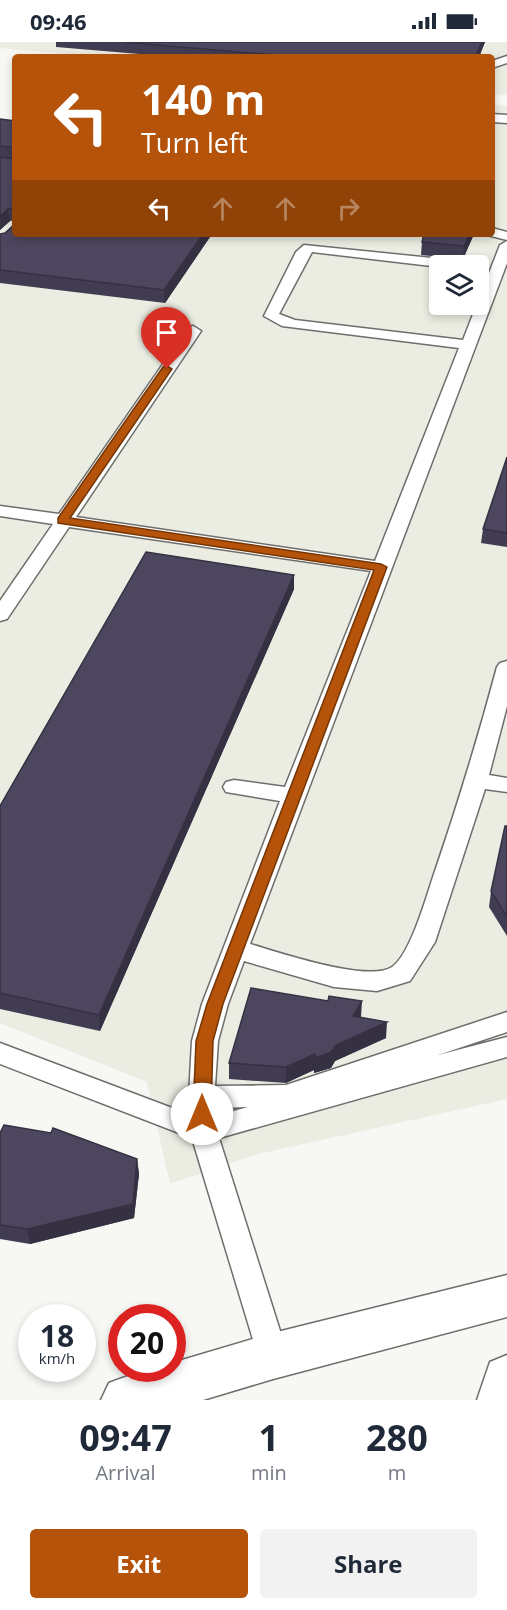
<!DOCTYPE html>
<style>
body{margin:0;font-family:"Open Sans",sans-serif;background:#f2f2f3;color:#1f2937;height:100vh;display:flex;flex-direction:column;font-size:22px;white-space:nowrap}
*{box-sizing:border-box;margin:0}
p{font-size:20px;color:#747a83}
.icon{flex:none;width:33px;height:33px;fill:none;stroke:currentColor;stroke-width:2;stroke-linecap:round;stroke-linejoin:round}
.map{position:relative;height:1358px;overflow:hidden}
.drawer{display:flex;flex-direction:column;background:#fff;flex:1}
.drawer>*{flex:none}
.top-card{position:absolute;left:12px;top:12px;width:483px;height:183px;border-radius:6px;box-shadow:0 3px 9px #0003;background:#b45309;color:#fff;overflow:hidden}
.fabs{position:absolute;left:429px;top:213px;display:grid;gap:12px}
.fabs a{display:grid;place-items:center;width:60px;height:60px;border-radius:6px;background:#fff;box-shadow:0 3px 9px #0003;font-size:30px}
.speed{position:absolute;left:18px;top:1262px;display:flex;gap:12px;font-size:30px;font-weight:700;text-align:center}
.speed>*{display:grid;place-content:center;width:78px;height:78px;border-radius:50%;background:#fff;box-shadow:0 3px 9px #0003;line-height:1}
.speed small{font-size:15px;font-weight:400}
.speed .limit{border:9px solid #d22;background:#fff;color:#111}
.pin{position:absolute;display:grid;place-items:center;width:51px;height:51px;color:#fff;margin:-62px -26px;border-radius:50% 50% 50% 0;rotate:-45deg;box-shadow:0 0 6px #0007}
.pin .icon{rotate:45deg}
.me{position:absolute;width:66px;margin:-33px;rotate:0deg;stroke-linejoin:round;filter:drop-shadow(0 0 4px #0008)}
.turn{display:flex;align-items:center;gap:21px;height:126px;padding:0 30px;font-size:27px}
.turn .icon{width:78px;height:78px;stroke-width:2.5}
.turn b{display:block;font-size:42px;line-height:51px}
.lanes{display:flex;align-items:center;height:57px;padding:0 30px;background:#0003;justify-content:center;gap:30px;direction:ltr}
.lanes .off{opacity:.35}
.eta{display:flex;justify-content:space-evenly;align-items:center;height:102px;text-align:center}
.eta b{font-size:36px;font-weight:700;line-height:42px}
.button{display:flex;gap:12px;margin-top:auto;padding:12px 30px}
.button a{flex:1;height:69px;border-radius:6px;background:#b45309;color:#fff;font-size:24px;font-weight:700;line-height:69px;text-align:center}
.button a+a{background:#f2f2f3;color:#1f2937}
.status{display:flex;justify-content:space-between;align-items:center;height:42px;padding:0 30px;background:#fff;direction:ltr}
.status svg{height:16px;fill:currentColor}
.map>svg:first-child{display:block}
.built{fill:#ebede2;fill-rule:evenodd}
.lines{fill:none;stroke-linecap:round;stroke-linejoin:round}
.lane-casing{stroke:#6e6f6c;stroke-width:3}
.street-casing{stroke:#6e6f6c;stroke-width:3}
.secondary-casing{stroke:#6e6f6c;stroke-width:3}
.lane{fill:#fff;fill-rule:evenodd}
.street{fill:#fff;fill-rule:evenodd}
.secondary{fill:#fff;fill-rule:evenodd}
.wall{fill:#423c52}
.shaded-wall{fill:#363142}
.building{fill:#4d465f;stroke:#363142;stroke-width:1.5}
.route{fill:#b45309;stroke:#753606;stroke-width:1.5}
</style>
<div class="status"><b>09:46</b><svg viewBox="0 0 49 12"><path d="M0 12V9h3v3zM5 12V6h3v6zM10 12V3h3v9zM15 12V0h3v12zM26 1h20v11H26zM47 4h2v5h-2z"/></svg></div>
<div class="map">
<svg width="507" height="1358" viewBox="0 0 507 1358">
<rect width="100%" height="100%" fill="#f7f7f4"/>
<g class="built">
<path d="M0 0H507V53L492 52V15H100L0 6Z"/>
<path d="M492 62 507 64V1057L254 1113 170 1142 147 1040 0 981V82L15 83V192H492ZM440 224H478V262H440Z"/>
</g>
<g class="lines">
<g class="lane-casing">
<g id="lane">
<path d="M507 14V21L492 26V19Z"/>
<path d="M492 72 507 73V81L492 80Z"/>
<path d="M492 186 507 190V198L487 193 492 192Z"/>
<path d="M507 199V221L250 902C278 910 368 941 392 925 410 913 426 856 433 835 457 765 478 696 497 625L500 621 507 619V664L489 733 507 736V750L485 747 435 900 410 939 377 949 334 945 244 919 228 962 218 999 215 1044 286 1043 507 970V990L438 1013 507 995V1015L219 1096 288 1314 284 1324 273 1328 262 1324 258 1314 192 1096 0 1022V1001L188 1072 192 999 202 962 280 759 226 750 223 745 226 740 234 738 285 745 371 529 69 485 7 577 0 579V559L53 482 0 474V464L59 472 188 286 193 284 201 289 76 475 375 519 459 306 282 284 264 274 296 210 304 203 471 220 478 224 440 225 312 210 279 272 295 278 463 298 500 203ZM248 1065 216 1074 215 1066Z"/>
</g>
</g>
<g class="street-casing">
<path id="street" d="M507 1313V1358H477L490 1320Z"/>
</g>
<g class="secondary-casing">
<path id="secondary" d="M507 1233V1275L273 1337 203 1358H101L109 1341C130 1333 150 1326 172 1326V1321L273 1291Z"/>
</g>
<use href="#lane" class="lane"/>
<use href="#street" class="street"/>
<use href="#secondary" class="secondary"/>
</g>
<g class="wall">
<path d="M56 0H485L479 15H175L56 5Z"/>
<path d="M0 77 15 79V178L10 179 0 188Z"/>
<path d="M0 192H212L165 261 0 241Z"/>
<path d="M424 192H474L463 217 421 213 422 200Z"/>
<path d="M507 415V505L481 501 483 487Z"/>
<path d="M294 533V547L100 989 0 967V764Z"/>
<path d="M507 784V894L489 865 491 849Z"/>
<path d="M361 976 386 996 335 1019 331 1026 314 1031V1028L286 1041 229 1037V1021Z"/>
<path d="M0 1091 137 1117 139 1132 134 1176 30 1202 0 1197Z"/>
</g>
<g class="shaded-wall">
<path d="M482 0H485L479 15H475Z"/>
<path d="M8 167 10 179 0 188V174Z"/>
<path d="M203 192H212L165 261 164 248Z"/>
<path d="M470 192H474L463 217 464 204Z"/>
<path d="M294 533V547L100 989 99 973Z"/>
<path d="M362 959 361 975 352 990 353 974Z"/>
<path d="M387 980 386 996 335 1019 331 1026 314 1031V1028L286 1041V1025Z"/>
<path d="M137 1117 139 1132 134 1176 30 1202 27 1187Z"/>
</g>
<g class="building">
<path d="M123 0H482L475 15H298Z"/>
<path d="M0 77 15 79V106L0 104Z"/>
<path d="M0 115 15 117V166L8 167 0 174Z"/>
<path d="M15 182V192H203L164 248 0 228V192L5 191Z"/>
<path d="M424 192H470L464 204 422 200Z"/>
<path d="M507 415V491L483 487Z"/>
<path d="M146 510 294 533 99 973 0 951V764Z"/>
<path d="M505 784H507V875L491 849Z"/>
<path d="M251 946 328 959 329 954 362 959 353 974 387 980 336 1003 331 1010 315 1016V1012L286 1025 229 1021Z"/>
<path d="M4 1083 51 1091 53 1086 137 1117 133 1162 27 1187 0 1183V1091Z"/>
</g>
<path class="route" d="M167 324 172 327 70 476 381 522 387 525 223 962 213 999 211 1072 208 1077 202 1079 196 1077 193 1072 196 999 207 962 374 528 58 481V476L163 325Z"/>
</svg>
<div class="fabs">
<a><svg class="icon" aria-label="layers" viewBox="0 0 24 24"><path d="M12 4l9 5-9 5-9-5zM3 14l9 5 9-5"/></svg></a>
</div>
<div class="speed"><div>18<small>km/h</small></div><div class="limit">20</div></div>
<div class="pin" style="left:167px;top:327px;background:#d93025"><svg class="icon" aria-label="arrive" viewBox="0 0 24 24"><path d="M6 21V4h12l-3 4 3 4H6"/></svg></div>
<svg class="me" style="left:202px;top:1072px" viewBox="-20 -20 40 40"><circle r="19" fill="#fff"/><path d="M0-13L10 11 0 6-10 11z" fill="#b45309"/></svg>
<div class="top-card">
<div class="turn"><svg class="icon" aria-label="left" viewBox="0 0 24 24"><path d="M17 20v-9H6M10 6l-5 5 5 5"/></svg><div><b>140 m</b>Turn left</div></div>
<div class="lanes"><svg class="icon" aria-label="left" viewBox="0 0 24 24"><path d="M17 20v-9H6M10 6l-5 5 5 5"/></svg><svg class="icon off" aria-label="ahead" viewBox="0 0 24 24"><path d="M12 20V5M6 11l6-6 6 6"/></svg><svg class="icon off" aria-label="ahead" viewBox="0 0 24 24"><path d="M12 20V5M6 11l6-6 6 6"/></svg><svg class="icon off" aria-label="right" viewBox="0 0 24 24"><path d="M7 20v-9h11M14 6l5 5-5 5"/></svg></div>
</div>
</div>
<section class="drawer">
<div class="eta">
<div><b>09:47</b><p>Arrival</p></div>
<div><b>1</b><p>min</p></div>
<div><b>280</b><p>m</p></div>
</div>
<div class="button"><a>Exit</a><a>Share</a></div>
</section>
